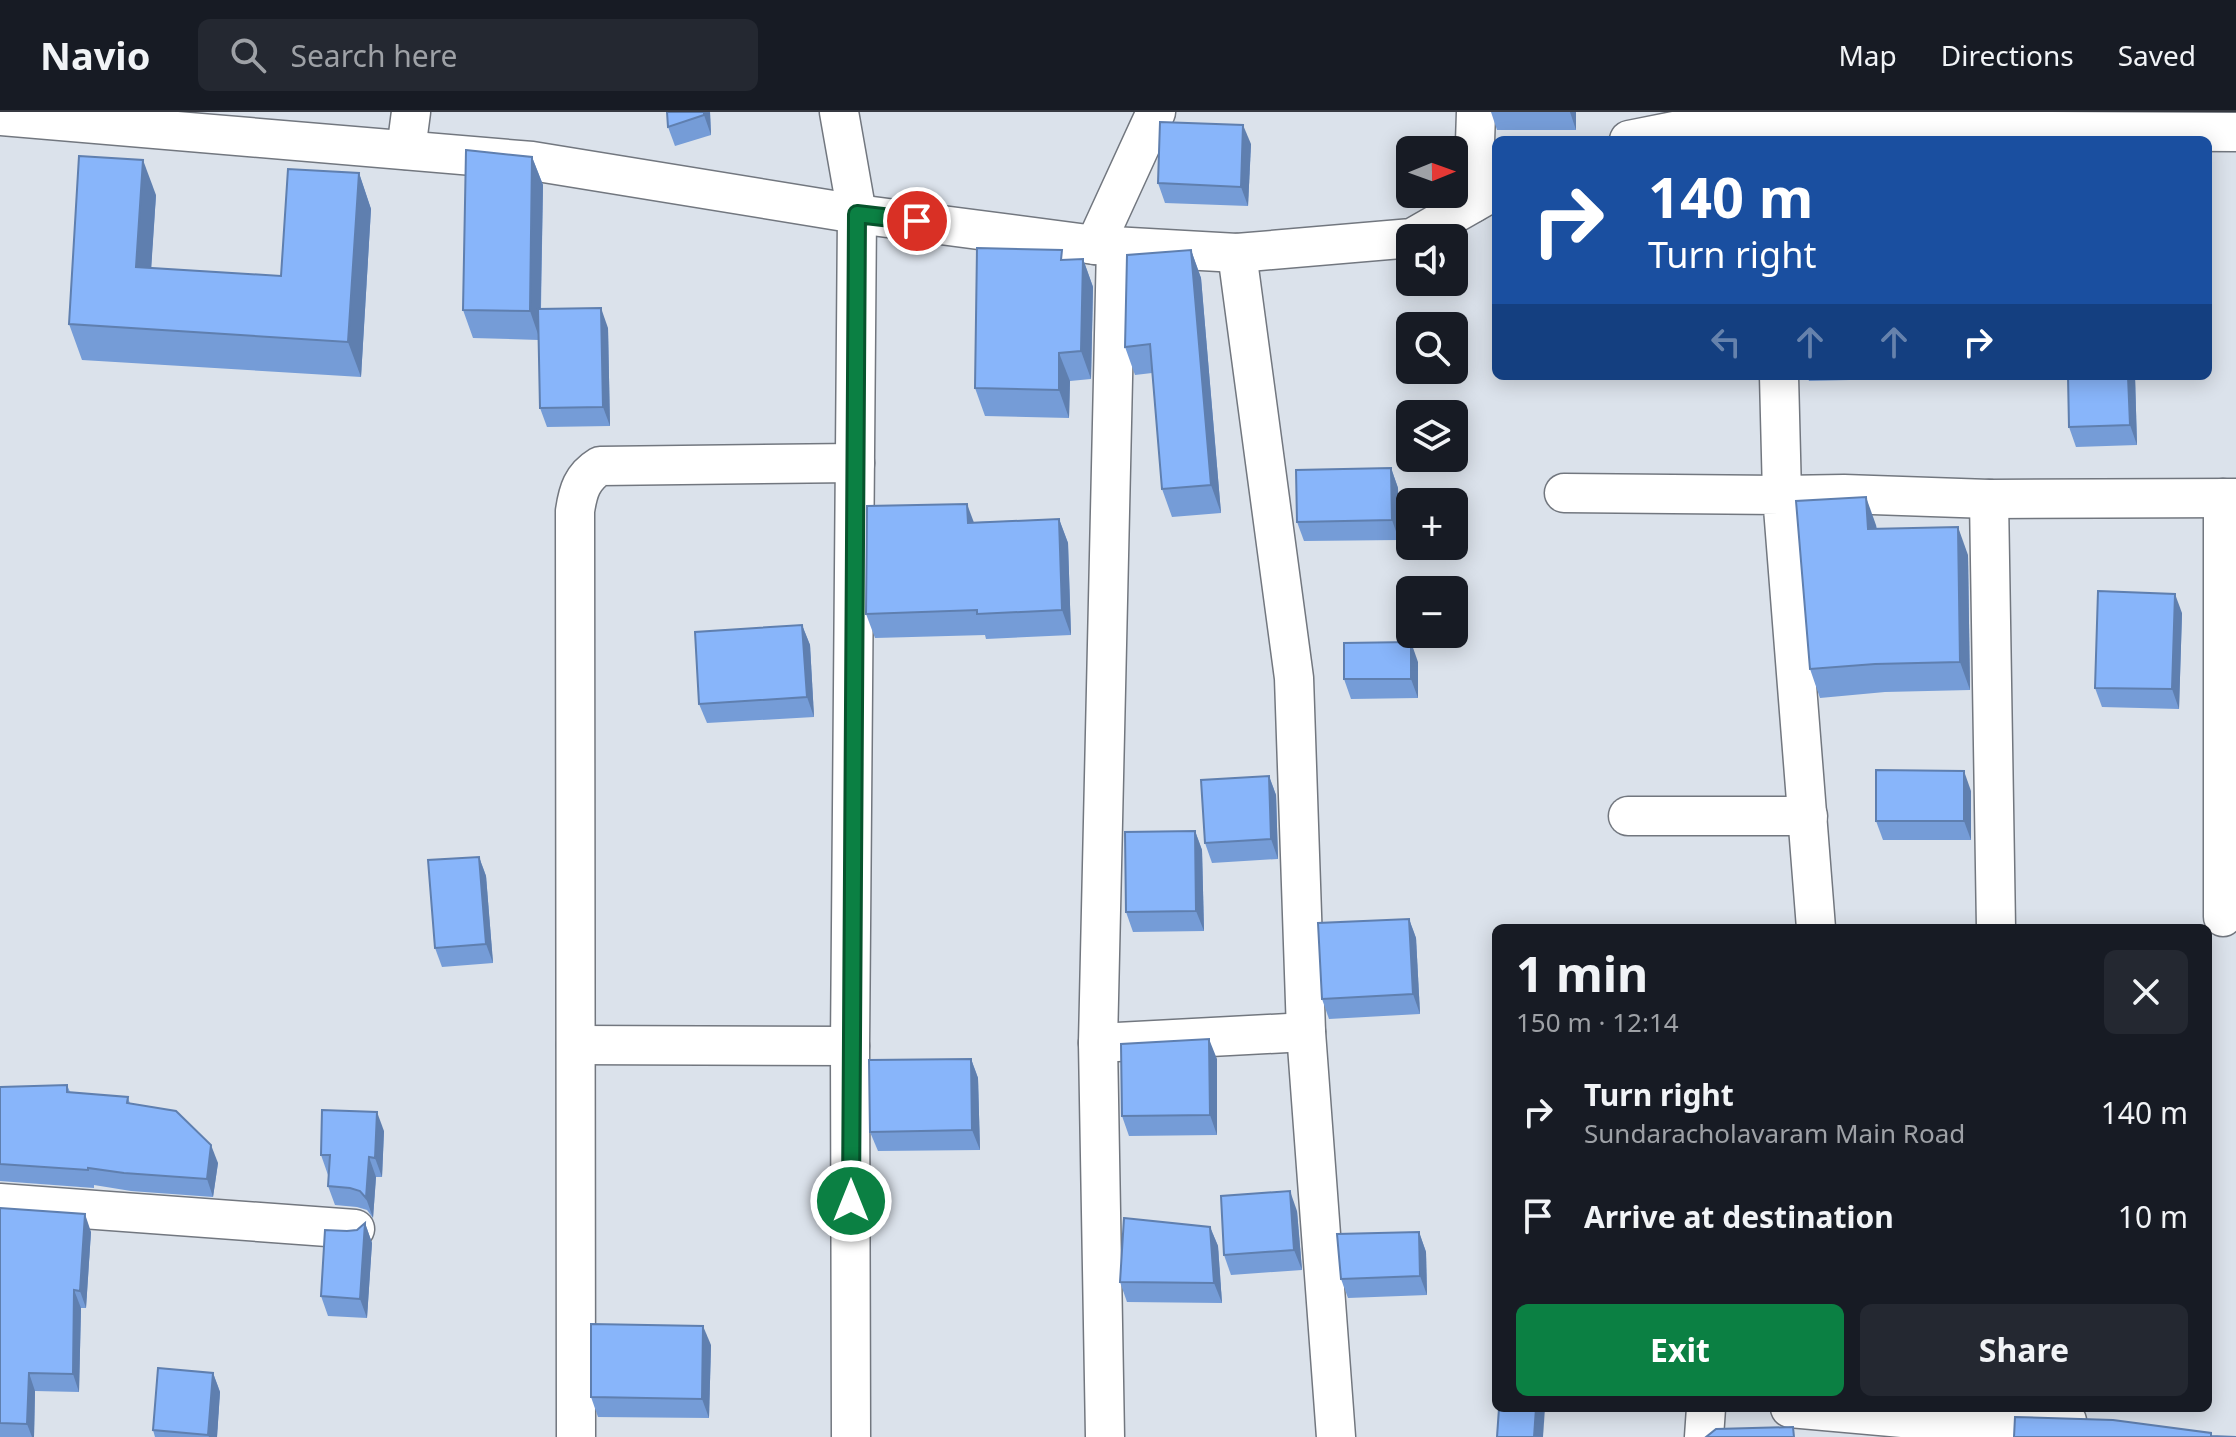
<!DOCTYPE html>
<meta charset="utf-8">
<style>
body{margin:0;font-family:"Noto Sans",sans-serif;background:#242831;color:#f1f3f6;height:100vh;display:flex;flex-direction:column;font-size:30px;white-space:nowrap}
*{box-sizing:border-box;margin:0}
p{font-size:26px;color:#9ea1a6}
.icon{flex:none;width:44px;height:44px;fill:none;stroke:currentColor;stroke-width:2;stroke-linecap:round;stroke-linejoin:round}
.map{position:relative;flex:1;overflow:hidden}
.drawer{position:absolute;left:1492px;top:812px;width:720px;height:488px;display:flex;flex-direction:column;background:#171b24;border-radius:12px;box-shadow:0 4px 20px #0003}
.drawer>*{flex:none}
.hud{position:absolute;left:1492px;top:24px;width:720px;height:244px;border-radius:12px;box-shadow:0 4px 20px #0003;background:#1a4fa0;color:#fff;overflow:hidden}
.needle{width:52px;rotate:89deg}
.buttons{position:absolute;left:1396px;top:24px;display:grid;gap:16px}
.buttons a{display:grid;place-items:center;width:72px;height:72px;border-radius:12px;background:#171b24;box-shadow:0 4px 20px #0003;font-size:40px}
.pin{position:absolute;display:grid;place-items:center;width:68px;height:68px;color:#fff;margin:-34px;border:4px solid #fff;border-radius:50%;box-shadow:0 2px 8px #0007}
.me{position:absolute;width:88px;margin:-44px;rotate:0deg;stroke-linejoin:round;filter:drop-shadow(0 0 6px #0008)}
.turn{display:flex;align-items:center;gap:28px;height:168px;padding:0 24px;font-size:36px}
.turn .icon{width:104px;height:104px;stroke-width:2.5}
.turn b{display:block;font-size:56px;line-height:68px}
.lanes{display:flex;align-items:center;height:76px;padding:0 24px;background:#0003;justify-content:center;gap:40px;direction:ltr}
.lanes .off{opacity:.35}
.round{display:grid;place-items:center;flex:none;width:84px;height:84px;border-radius:12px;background:#242831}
.overview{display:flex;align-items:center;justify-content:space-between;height:136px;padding:0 24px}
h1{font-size:48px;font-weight:700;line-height:60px}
.primary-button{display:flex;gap:16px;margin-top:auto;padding:16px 24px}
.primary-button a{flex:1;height:92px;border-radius:12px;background:#0b8043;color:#fff;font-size:32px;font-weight:700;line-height:92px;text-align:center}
.primary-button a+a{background:#242831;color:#f1f3f6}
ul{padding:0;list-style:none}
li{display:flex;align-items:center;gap:24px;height:104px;padding:0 24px}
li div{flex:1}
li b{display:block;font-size:30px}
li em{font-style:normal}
header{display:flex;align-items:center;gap:48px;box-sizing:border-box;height:112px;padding:0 40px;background:#171b24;border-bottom:2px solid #363941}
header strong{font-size:38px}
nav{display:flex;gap:44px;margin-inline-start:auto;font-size:28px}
.search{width:560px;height:72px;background:#242831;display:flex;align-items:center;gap:20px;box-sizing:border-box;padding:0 28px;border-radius:12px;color:#9ea1a6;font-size:30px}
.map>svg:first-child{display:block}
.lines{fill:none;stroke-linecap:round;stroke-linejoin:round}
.street-casing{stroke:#72777f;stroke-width:41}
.street{stroke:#fff;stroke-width:38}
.wall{fill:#759cd7}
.shaded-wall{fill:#5f7faf}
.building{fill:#88b5fa;stroke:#5f7faf;stroke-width:2}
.route-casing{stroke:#07532c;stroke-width:20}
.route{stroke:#0b8043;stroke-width:14}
</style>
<header>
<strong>Navio</strong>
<div class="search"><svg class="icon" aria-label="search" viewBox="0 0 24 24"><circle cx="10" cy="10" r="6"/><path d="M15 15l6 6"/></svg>Search here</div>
<nav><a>Map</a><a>Directions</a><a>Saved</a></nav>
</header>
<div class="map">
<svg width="2236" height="1325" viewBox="0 0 2236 1325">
<rect width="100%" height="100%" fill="#dbe2eb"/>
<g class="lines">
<g class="street-casing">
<g id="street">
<path d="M839 0 857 102 850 934 851 1325"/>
<path d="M0 4 532 49 857 102 1095 133 1237 141 1412 126 1496 78"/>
<path d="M1629 28 1684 17 2236 20"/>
<path d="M406 38 411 0"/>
<path d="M1473 91 1476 0"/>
<path d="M1095 133 1156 0"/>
<path d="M1237 141 1294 566 1306 920 1336 1325"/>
<path d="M1779 264 1782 383 1844 382 1989 387 2236 386"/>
<path d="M1564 381 1782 383 1816 816"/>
<path d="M2223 386V805"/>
<path d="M1989 387 1996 816"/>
<path d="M1628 704H1808"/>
<path d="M1098 931 1306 920"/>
<path d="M576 933 850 934"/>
<path d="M0 1091 355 1117"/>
<path d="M1790 1296 1924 1308 2067 1309"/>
<path d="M576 1325 575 399C578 379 582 365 600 354L855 351"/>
<path d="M1105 1325 1098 931 1116 134"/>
<path d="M1704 1325 1706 1296"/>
</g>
</g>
<use href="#street" class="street"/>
</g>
<g class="wall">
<path d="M710 0 711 23 675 34 668 15Z"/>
<path d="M1491 0H1576V18H1497Z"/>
<path d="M1251 32 1248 94 1165 91 1158 71Z"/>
<path d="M532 45 543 73 541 197 608 216 610 314 547 315 540 296 539 228 473 226 463 198Z"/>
<path d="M359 61 371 97 361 265 82 248 69 212 156 83 151 156 281 164Z"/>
<path d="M1191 138 1201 166 1221 401 1172 405 1162 377 1152 261 1135 263 1125 235Z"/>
<path d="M1083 147 1093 175 1091 267 1070 269 1069 306 985 304 975 276 1065 148Z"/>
<path d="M1807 264H1931V266L1809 269Z"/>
<path d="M2135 264 2137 333 2076 335 2069 315Z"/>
<path d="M1391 356 1398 376 1399 428 1304 429 1297 410Z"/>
<path d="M1059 407 1068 431 1071 523 986 527 985 523 875 526 866 502 974 410Z"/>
<path d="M1876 413 1877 417 1968 443 1970 578 1885 580 1820 586 1810 557Z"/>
<path d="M2182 501 2179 597 2102 595 2095 576Z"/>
<path d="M802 513 810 533 814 605 707 611 699 592Z"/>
<path d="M1418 550V586L1351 587 1344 567Z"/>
<path d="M1269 664 1276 683 1278 747 1212 751 1205 731Z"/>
<path d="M1971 679V728H1883L1876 709Z"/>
<path d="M1195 719 1202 738 1204 819 1133 820 1126 800Z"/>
<path d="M479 745 486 764 493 851 442 855 435 836Z"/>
<path d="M1409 807 1416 826 1420 902 1329 907 1322 887Z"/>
<path d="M971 947 978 966 980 1038 878 1039 870 1020Z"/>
<path d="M1217 947V1023L1129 1024 1122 1004Z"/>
<path d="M67 973 70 980 128 985 130 992 218 1051 213 1085 131 1079 94 1073V1076L0 1069V975Z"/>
<path d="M384 1019 382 1065H376L373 1106 367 1098 357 1095 335 1093 328 1074V1063L321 1043Z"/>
<path d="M0 1096 91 1120 86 1196H81L79 1280 35 1279 34 1325H0Z"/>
<path d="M1297 1099 1302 1158 1231 1163 1224 1143Z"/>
<path d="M365 1111 372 1131 367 1206 328 1204 321 1184 347 1119 357 1118Z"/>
<path d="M1210 1115 1218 1134 1222 1191 1127 1190 1120 1170Z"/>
<path d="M1419 1120 1426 1140 1427 1183 1348 1186 1341 1167Z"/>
<path d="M711 1233 709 1306 598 1305 591 1285Z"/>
<path d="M213 1261 220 1280 217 1325H155L153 1318Z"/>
</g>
<g class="shaded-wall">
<path d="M704 0H710L711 23 704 3Z"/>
<path d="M1570 0H1576V18Z"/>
<path d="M1243 13 1251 32 1248 94 1241 75Z"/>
<path d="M532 45 543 73 540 228 530 199Z"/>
<path d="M143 48 156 83 149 190 136 155Z"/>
<path d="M359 61 371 97 361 265 348 230Z"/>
<path d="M1191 138 1201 166 1221 401 1211 373Z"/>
<path d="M1083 147 1093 175 1091 267 1081 239Z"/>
<path d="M601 196 608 216 610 314 603 295Z"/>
<path d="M1059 241 1070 269 1069 306 1059 278Z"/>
<path d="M2128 264H2135L2137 333 2130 313Z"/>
<path d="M1391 356 1398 376 1399 428 1392 408Z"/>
<path d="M1866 385 1876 413 1878 445 1868 417Z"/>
<path d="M967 392 976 416 968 411Z"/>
<path d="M1059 407 1068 431 1071 523 1062 498Z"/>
<path d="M1958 415 1968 443 1970 578 1960 550Z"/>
<path d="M2175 482 2182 501 2179 597 2172 577Z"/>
<path d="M802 513 810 533 814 605 807 585Z"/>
<path d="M1411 530 1418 550V586L1411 567Z"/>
<path d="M1964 659 1971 679V728L1964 709Z"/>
<path d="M1269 664 1276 683 1278 747 1271 727Z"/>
<path d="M1195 719 1202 738 1204 819 1196 799Z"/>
<path d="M479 745 486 764 493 851 486 832Z"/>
<path d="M1409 807 1416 826 1420 902 1413 882Z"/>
<path d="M1209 927 1217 947V1023L1210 1003Z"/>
<path d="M971 947 978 966 980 1038 972 1018Z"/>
<path d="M377 1000 384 1019 382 1065 375 1046Z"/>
<path d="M211 1033 218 1051 213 1085 207 1067Z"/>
<path d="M369 1045 376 1065 373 1106 366 1086Z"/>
<path d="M1290 1079 1297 1099 1302 1158 1294 1138Z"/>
<path d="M85 1102 91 1120 86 1196 80 1179Z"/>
<path d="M365 1111 372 1131 367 1206 360 1187Z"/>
<path d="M1210 1115 1218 1134 1222 1191 1214 1171Z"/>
<path d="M1419 1120 1426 1140 1427 1183 1420 1164Z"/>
<path d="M74 1178 81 1196 79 1280 73 1262Z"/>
<path d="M703 1214 711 1233 709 1306 702 1287Z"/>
<path d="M29 1261 35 1279 34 1325H32L27 1312Z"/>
<path d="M213 1261 220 1280 217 1325H209L208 1323Z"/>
<path d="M1536 1296H1545L1543 1325H1534Z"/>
</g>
<g class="building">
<path d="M667 0H704V3L668 15Z"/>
<path d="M1160 10 1243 13 1241 75 1158 71Z"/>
<path d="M466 38 532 45 530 199 463 198Z"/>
<path d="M79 44 143 48 136 155 281 164 288 57 359 61 348 230 69 212Z"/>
<path d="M977 136 1062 138 1061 148 1083 147 1081 239 1059 241V278L975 276Z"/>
<path d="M1191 138 1211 373 1162 377 1150 232 1125 235 1127 143Z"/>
<path d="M601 196 603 295 540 296 538 197Z"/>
<path d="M2068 264H2128L2130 313 2069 315Z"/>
<path d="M1391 356 1392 408 1297 410 1296 358Z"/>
<path d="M1866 385 1868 417 1958 415 1960 550 1875 552 1810 557 1796 389Z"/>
<path d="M967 392 968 411 1059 407 1062 498 977 502V498L866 502 867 394Z"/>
<path d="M2098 479 2175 482 2172 577 2095 576Z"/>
<path d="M802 513 807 585 699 592 695 520Z"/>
<path d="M1411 530V567H1344V531Z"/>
<path d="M1876 658 1964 659V709H1876Z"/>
<path d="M1269 664 1271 727 1205 731 1201 668Z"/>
<path d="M1195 719 1196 799 1126 800 1125 720Z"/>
<path d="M479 745 486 832 435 836 428 748Z"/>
<path d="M1409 807 1413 882 1322 887 1318 811Z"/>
<path d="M1209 927 1210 1003 1122 1004 1121 932Z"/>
<path d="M971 947 972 1018 870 1020 869 948Z"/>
<path d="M67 973V980L128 985 127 991 176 999 211 1033 207 1067 124 1061 88 1056V1058L0 1052V975Z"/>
<path d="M322 998 377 1000 375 1046 369 1045 366 1086 360 1079 350 1076 328 1074 330 1043H321Z"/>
<path d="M1290 1079 1294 1138 1224 1143 1221 1084Z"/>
<path d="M0 1096 85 1102 80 1179 74 1178 73 1262 29 1261 27 1312 0 1311Z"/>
<path d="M1124 1106 1210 1115 1214 1171 1120 1170Z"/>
<path d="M365 1111 360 1187 321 1184 325 1118 347 1119 357 1118Z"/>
<path d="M1419 1120 1420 1164 1341 1167 1337 1122Z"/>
<path d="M591 1212 703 1214 702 1287 591 1285Z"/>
<path d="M158 1256 213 1261 208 1323 153 1318Z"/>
<path d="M1499 1296H1536L1534 1325H1497Z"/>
<path d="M2015 1305 2113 1308 2211 1321V1324L2236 1325H2014Z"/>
<path d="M1793 1315 1794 1325H1706L1716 1317Z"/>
</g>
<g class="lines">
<g class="route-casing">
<path id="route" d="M851 1089 857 102 917 109"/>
</g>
<use href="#route" class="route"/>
</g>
</svg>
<div class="buttons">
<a><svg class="needle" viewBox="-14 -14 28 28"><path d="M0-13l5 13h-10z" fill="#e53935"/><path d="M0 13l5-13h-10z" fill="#9ea1a6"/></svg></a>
<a><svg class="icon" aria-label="sound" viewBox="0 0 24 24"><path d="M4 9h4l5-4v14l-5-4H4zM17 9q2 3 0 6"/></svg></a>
<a><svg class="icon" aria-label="search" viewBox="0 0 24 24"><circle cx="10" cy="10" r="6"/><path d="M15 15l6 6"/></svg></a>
<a><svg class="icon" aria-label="layers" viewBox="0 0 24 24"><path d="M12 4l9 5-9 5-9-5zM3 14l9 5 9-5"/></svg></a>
<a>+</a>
<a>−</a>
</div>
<div class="pin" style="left:917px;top:109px;background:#d93025"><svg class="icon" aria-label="arrive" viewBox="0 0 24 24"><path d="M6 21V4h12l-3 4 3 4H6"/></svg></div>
<svg class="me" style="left:851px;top:1089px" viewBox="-20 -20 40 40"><circle r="17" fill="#0b8043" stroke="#fff" stroke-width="3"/><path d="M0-11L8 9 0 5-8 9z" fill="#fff"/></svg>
<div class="hud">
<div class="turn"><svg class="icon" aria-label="right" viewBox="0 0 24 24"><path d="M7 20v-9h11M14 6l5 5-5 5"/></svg><div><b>140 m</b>Turn right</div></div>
<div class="lanes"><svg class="icon off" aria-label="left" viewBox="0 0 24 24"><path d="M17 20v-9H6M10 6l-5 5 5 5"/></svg><svg class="icon off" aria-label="ahead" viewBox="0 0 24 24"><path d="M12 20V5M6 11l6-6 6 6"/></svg><svg class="icon off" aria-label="ahead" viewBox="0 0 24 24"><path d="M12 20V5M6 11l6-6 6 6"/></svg><svg class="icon" aria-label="right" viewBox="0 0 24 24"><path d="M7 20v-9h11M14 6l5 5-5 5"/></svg></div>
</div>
<section class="drawer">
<div class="overview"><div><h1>1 min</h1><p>150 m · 12:14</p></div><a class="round"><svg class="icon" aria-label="close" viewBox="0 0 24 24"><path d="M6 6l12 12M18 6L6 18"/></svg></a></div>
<ul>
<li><svg class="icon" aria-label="right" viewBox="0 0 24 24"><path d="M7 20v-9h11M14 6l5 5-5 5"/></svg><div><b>Turn right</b><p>Sundaracholavaram Main Road</p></div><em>140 m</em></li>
<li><svg class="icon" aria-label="arrive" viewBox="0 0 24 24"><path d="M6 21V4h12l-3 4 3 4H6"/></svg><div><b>Arrive at destination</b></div><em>10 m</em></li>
</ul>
<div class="primary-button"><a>Exit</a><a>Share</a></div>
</section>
</div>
